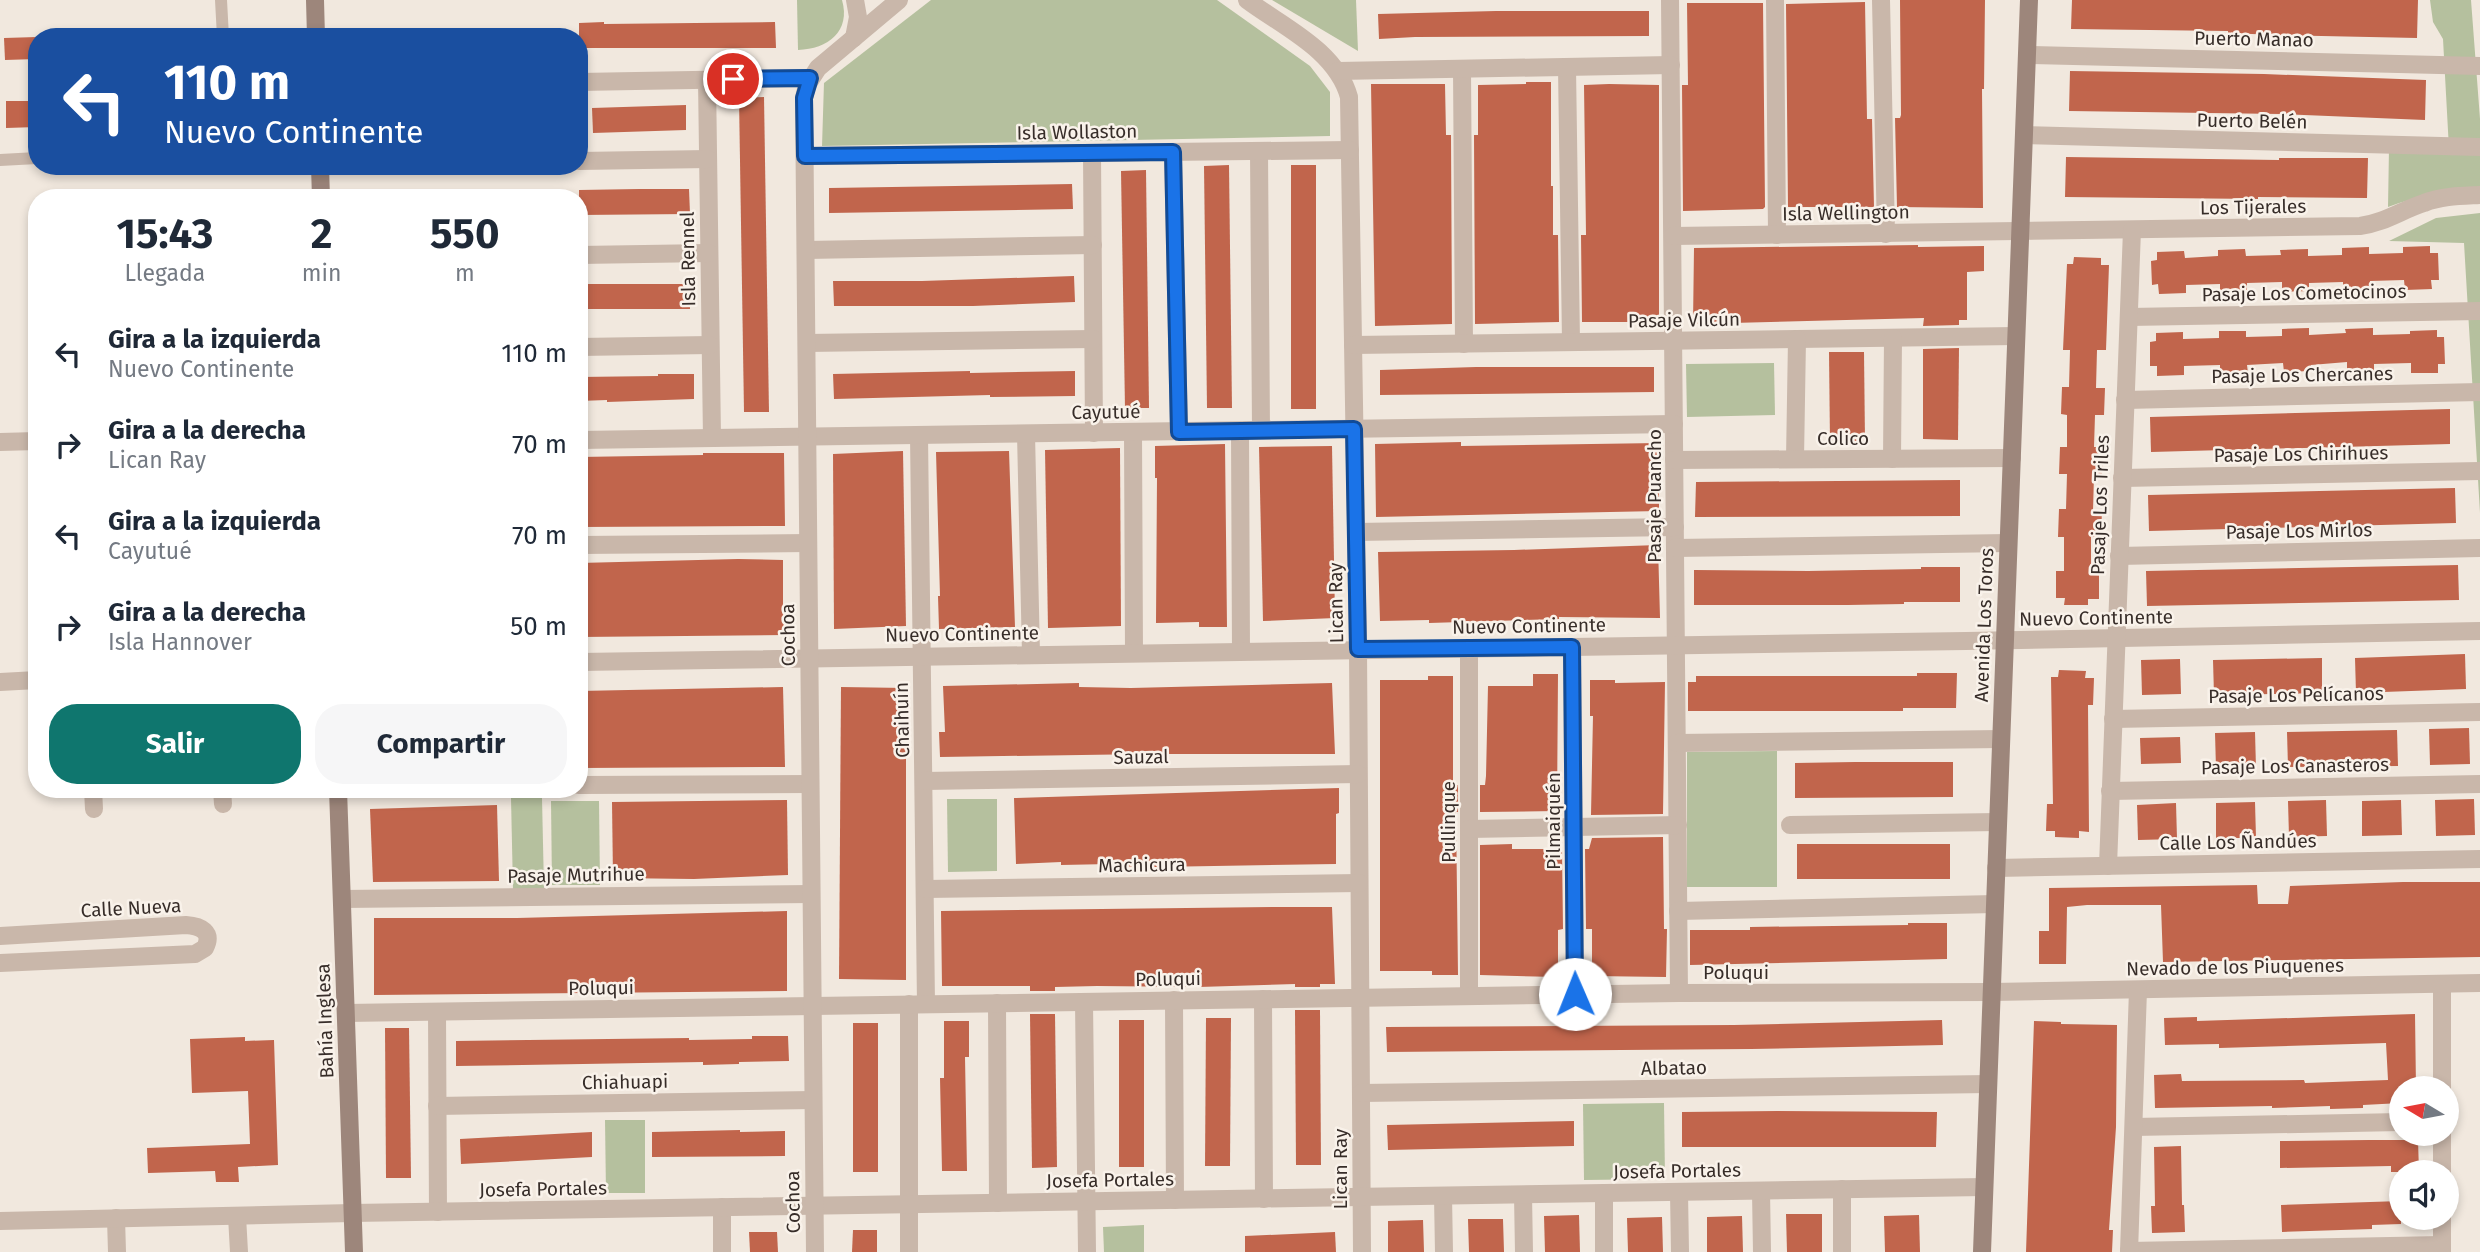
<!DOCTYPE html>
<html lang="es">
<meta charset="utf-8">
<style>
body{margin:0;font-family:"Fira Sans",sans-serif;background:#f6f6f7;color:#1f2937;height:100vh;display:flex;flex-direction:column;font-size:26px;white-space:nowrap}
*{box-sizing:border-box;margin:0}
p{font-size:23px;color:#747a83}
.icon{flex:none;width:38px;height:38px;fill:none;stroke:currentColor;stroke-width:2;stroke-linecap:round;stroke-linejoin:round}
.map{position:relative;flex:1;overflow:hidden}
.panel{position:absolute;left:28px;top:189px;width:560px;height:609px;display:flex;flex-direction:column;background:#fff;border-radius:28px;box-shadow:0 4px 10px #0003}
.panel>*{flex:none}
.top-card{position:absolute;left:28px;top:28px;width:560px;height:147px;border-radius:28px;box-shadow:0 4px 10px #0003;background:#1a4fa0;color:#fff;overflow:hidden}
.needle{width:46px;rotate:280deg}
.controls{position:absolute;left:2389px;top:1076px;display:grid;gap:14px}
.controls a{display:grid;place-items:center;width:70px;height:70px;border-radius:50%;background:#fff;box-shadow:0 4px 10px #0003;font-size:35px}
.pin{position:absolute;display:grid;place-items:center;width:60px;height:60px;color:#fff;margin:-30px;border:4px solid #fff;border-radius:50%;box-shadow:0 2px 7px #0007}
.me{position:absolute;width:77px;margin:-38px;rotate:359deg;stroke-linejoin:round;filter:drop-shadow(0 0 5px #0008)}
.turn{display:flex;align-items:center;gap:24px;height:147px;padding:0 21px;font-size:32px}
.turn .icon{width:91px;height:91px;stroke-width:2.5}
.turn b{display:block;font-size:49px;line-height:60px}
.eta{display:flex;justify-content:space-evenly;align-items:center;height:119px;text-align:center}
.eta b{font-size:42px;font-weight:700;line-height:49px}
.primary-button{display:flex;gap:14px;margin-top:auto;padding:14px 21px}
.primary-button a{flex:1;height:80px;border-radius:28px;background:#0f766e;color:#fff;font-size:28px;font-weight:700;line-height:80px;text-align:center}
.primary-button a+a{background:#f6f6f7;color:#1f2937}
ul{padding:0;list-style:none}
li{display:flex;align-items:center;gap:21px;height:91px;padding:0 21px}
li div{flex:1}
li b{display:block;font-size:26px}
li em{font-style:normal}
.map>svg:first-child{display:block}
.green{fill:#b5c09e}
.building{fill:#c1654c}
.lines{fill:none;stroke-linecap:round;stroke-linejoin:round}
.lane{stroke:#c9b7aa;stroke-width:12}
.street{stroke:#c9b7aa;stroke-width:18}
.secondary{stroke:#9d867b;stroke-width:18}
.route-casing{stroke:#114b97;stroke-width:18}
.route{stroke:#1a73e8;stroke-width:12}
.labels{text-anchor:middle;dominant-baseline:central;stroke-width:5;stroke-linejoin:round;paint-order:stroke}
.street-label{font-size:19px;fill:#372d29;stroke:#f9f2ea}
</style>
<div class="map">
<svg width="2480" height="1252" viewBox="0 0 2480 1252">
<rect width="100%" height="100%" fill="#f1e8de"/>
<g class="green">
<path d="M797 0H842C851 31 828 49 798 50Z"/>
<path d="M931 0H1217L1310 66 1330 92V136L822 146 824 83Z"/>
<path d="M1272 0H1356L1358 51Z"/>
<path d="M2430 0H2471L2480 119V188C2448 190 2418 196 2388 207L2389 148 2449 149 2443 39 2433 22Z"/>
<path d="M2480 213V513L2464 243 2389 241 2436 218Z"/>
<path d="M1774 363 1775 415 1687 417 1686 364Z"/>
<path d="M1777 751V887H1687V752Z"/>
<path d="M511 798H542L544 889 513 890Z"/>
<path d="M947 799H997V871L948 872Z"/>
<path d="M551 801H599L600 885H552Z"/>
<path d="M1664 1103 1665 1179 1584 1180 1583 1104Z"/>
<path d="M605 1120H645V1193H606Z"/>
<path d="M1144 1225V1252H1104L1103 1227Z"/>
</g>
<g class="building">
<path d="M1900 0H1985L1984 89H1982L1983 208 1897 207 1895 118H1900L1901 115Z"/>
<path d="M2072 0H2418L2417 38 2276 35 2228 33V31L2071 29Z"/>
<path d="M1865 2 1867 119H1872L1874 207H1788L1786 4Z"/>
<path d="M1687 3H1763L1765 207 1763 209 1683 211 1682 85H1688Z"/>
<path d="M1496 11H1649V36L1415 37 1379 39 1378 14Z"/>
<path d="M604 22V24L775 22 776 48H579V23Z"/>
<path d="M37 37V59L5 60 4 38Z"/>
<path d="M2070 71 2264 74 2426 80 2425 120 2280 114 2069 111Z"/>
<path d="M1526 82H1551V186H1553V235H1558L1559 322 1475 324 1474 135H1478V85L1526 84Z"/>
<path d="M1371 84H1445L1446 135H1451L1452 324 1375 326Z"/>
<path d="M1609 84 1659 85V322H1582L1581 235H1586L1584 85Z"/>
<path d="M764 97 769 412H744L739 98Z"/>
<path d="M6 101H37V127L6 128Z"/>
<path d="M686 105V130L593 133 592 108Z"/>
<path d="M2066 157 2279 160V158H2368L2367 198 2258 197V199L2065 197Z"/>
<path d="M1229 165 1232 408H1207L1204 166Z"/>
<rect x="1291" y="165" width="25" height="244"/>
<path d="M1146 170 1149 408H1125L1121 171Z"/>
<path d="M1072 184 1073 209 829 213V188Z"/>
<path d="M639 189H689L690 214 579 215V190Z"/>
<path d="M1918 245V247L1984 246V271L1967 272V320H1959V325L1923 326 1924 318 1693 324 1694 248Z"/>
<path d="M2430 246V253H2438L2439 280H2431L2432 289 2405 290 2404 280 2370 281V290H2343V282L2309 283V291L2282 292V282L2247 283V292L2220 293V284L2186 285V293L2159 294 2158 284 2152 285 2151 261 2157 260V252L2184 251 2185 258 2218 256V250L2245 249 2246 256 2281 255 2280 250 2308 249V256L2342 255V248L2369 247V254L2403 253V247Z"/>
<path d="M2074 257 2101 258V265H2109L2106 350H2097L2096 388H2105L2104 415H2095L2094 447H2103L2102 475H2094L2093 510H2102L2101 537H2091V571H2099V599H2088V605H2064L2065 598H2056V571H2064V537H2058L2059 509H2066L2067 474H2059L2060 447H2067V415L2061 414 2062 387H2069L2070 350H2063L2067 264H2073Z"/>
<path d="M1074 276 1075 302 973 306H834L833 281H922Z"/>
<path d="M579 284H689L690 309H579Z"/>
<path d="M2309 328V335L2346 333 2345 329 2373 328V335L2410 334V331L2437 330V337H2444L2445 364H2438V373H2411V363L2374 364V371L2347 372V362L2311 365V371L2284 372 2283 363 2247 365 2248 373 2220 374V365L2184 366V375L2157 376V366H2150V342L2156 341V333L2183 332V339L2219 338V331H2246V337L2282 336V329Z"/>
<path d="M1959 348 1958 440 1923 439V349Z"/>
<path d="M1829 352H1864L1865 442 1830 443Z"/>
<path d="M1476 367H1654V392L1380 395V370Z"/>
<path d="M970 371V373L1075 371V396L990 397V395L834 399 833 374Z"/>
<path d="M658 374H694V399L607 402V400L579 401V377L658 376Z"/>
<path d="M2450 409V444L2151 452 2150 417Z"/>
<path d="M1461 442V446L1659 443V511L1376 517 1375 444Z"/>
<path d="M1225 444 1227 627H1199V622L1156 623 1157 478H1155V446Z"/>
<path d="M1332 446 1335 618 1263 621 1259 447Z"/>
<path d="M1120 448 1121 626 1048 628 1045 450Z"/>
<path d="M903 451 906 626 834 629 833 454Z"/>
<path d="M1009 451 1015 627 939 629 938 596H940L936 452Z"/>
<path d="M703 453H784L785 526 579 527V457L703 455Z"/>
<path d="M1960 480V516L1695 517 1696 482Z"/>
<path d="M2455 488 2456 523 2149 531 2148 495Z"/>
<path d="M1658 545 1660 618 1559 617V619L1429 623V620L1380 621 1378 552 1514 550Z"/>
<path d="M738 559 783 560V607H787V635L579 637V563Z"/>
<path d="M2458 565 2459 600 2147 606 2146 571Z"/>
<path d="M1921 567H1960V602H1904V604L1848 605H1694V570L1808 571 1921 569Z"/>
<path d="M2465 654 2466 689 2356 693 2355 658Z"/>
<path d="M2322 658V693L2214 695 2213 660Z"/>
<path d="M2180 659 2181 694 2142 695 2141 660Z"/>
<path d="M2059 670 2086 671 2085 678H2094L2093 705H2088L2089 832 2079 831V838L2055 837V831H2046L2047 804H2053L2051 677H2058Z"/>
<path d="M1917 673H1957L1956 708H1903V711H1688V682H1696V676H1917Z"/>
<path d="M1533 674H1558L1557 811 1480 812V785H1485L1486 776 1488 686H1533Z"/>
<path d="M1428 676H1453V785H1458V812H1456L1458 975H1432V971H1380V680H1428Z"/>
<path d="M1590 680H1615V683L1665 682 1663 814 1591 815 1593 716H1590Z"/>
<path d="M1079 683V687L1131 688 1332 683 1335 754H1147L940 757 939 732H945L943 686Z"/>
<path d="M783 687 785 767 579 768V691Z"/>
<path d="M841 687 906 688V980L839 979Z"/>
<path d="M2469 728 2470 764 2430 765 2429 729Z"/>
<path d="M2397 730 2398 766 2288 767 2287 732Z"/>
<path d="M2255 732 2256 768H2216L2215 733Z"/>
<path d="M2180 737 2181 763 2141 764 2140 738Z"/>
<path d="M1855 762H1953V797L1795 798V763Z"/>
<path d="M1339 788V813L1336 814V864L1156 867 1110 866V864L1061 865V862L1016 864 1014 798Z"/>
<path d="M2474 799 2475 835 2436 836 2435 800Z"/>
<path d="M787 800 788 875 694 879 613 878 612 802Z"/>
<path d="M2326 800 2327 836 2289 837 2288 801Z"/>
<path d="M2401 800 2402 835 2362 836V801Z"/>
<path d="M2255 802 2256 838H2216V803Z"/>
<path d="M2176 803 2177 839 2138 840 2137 805Z"/>
<path d="M497 805 499 881 373 882 370 809Z"/>
<path d="M1663 837 1664 929H1667L1666 977 1592 976V929H1586L1585 849H1589L1592 838Z"/>
<path d="M1512 844V849H1562L1563 929 1558 930V977L1480 975V845Z"/>
<rect x="1797" y="844" width="153" height="35"/>
<path d="M2403 882H2480V957L2163 962 2161 905H2087L2067 907 2066 964H2039V931H2049V888L2257 885 2258 904H2288L2290 886Z"/>
<path d="M1280 907H1332L1335 984H1320V987H1295V984L1199 987 1097 986 1055 987V991H1030V986H942L941 911Z"/>
<path d="M787 911V991L374 995V918H517Z"/>
<path d="M1908 923H1947V959L1690 965V930H1750V927L1908 925Z"/>
<path d="M1295 1010H1320L1321 1165H1296Z"/>
<path d="M1030 1014H1055L1057 1167 1032 1168Z"/>
<path d="M2415 1014 2416 1088H2401V1103L2363 1105V1108L2330 1109V1106L2272 1108V1106L2155 1108 2154 1075 2181 1074 2182 1081 2304 1080 2305 1083 2388 1080 2386 1043 2219 1048V1044L2165 1045 2164 1018 2197 1017V1021Z"/>
<path d="M1206 1018H1231L1230 1166H1205Z"/>
<rect x="1119" y="1020" width="25" height="147"/>
<path d="M1942 1020 1943 1045 1751 1049 1387 1052 1386 1027 1734 1025Z"/>
<path d="M944 1021H969V1057H965L967 1171H942L940 1078H944Z"/>
<path d="M2034 1021 2061 1022V1024L2117 1025 2116 1127 2109 1230H2113L2112 1252H2026Z"/>
<rect x="853" y="1023" width="25" height="149"/>
<path d="M385 1028H409L411 1178H386Z"/>
<path d="M752 1036H788L789 1061 739 1062V1064L703 1065V1062L456 1066V1041L689 1038V1040L752 1039Z"/>
<path d="M245 1037V1041L274 1040 278 1165 238 1167 239 1182H216L215 1171 148 1173 147 1148 250 1144 248 1091 192 1093 190 1039Z"/>
<path d="M1777 1111 1937 1112 1936 1147H1682V1112Z"/>
<path d="M1574 1121V1146L1388 1150 1387 1125Z"/>
<path d="M740 1130V1132L785 1131V1156L652 1157V1132Z"/>
<path d="M592 1132V1157L461 1164 460 1139Z"/>
<path d="M2369 1140H2418L2419 1172H2391V1166L2280 1168V1141Z"/>
<path d="M2181 1146 2182 1205H2184L2185 1232 2152 1233 2151 1206H2155L2154 1147Z"/>
<path d="M2401 1201V1224L2372 1225V1229L2282 1232 2281 1205Z"/>
<path d="M1786 1214H1822V1252H1787Z"/>
<path d="M1579 1215 1580 1252H1545L1544 1216Z"/>
<path d="M1919 1215 1920 1252H1885L1884 1216Z"/>
<path d="M1742 1216 1743 1252H1707V1217Z"/>
<path d="M1662 1217 1663 1252H1628L1627 1218Z"/>
<path d="M1468 1219H1503L1504 1252H1469Z"/>
<path d="M1423 1220 1424 1252H1388V1221Z"/>
<path d="M853 1230H877V1252H852Z"/>
<path d="M749 1232H777L778 1252H750Z"/>
<path d="M1335 1232 1336 1252H1245V1236Z"/>
</g>
<g class="lines">
<g class="lane">
<path d="M221 0 223 37"/>
<path d="M0 160 37 158"/>
</g>
<g class="street">
<path d="M1247 0C1283 27 1336 50 1349 97L1358 649 1362 1252"/>
<path d="M1670 0 1679 993"/>
<path d="M1775 0 1777 235"/>
<path d="M1881 0 1886 234"/>
<path d="M854 38 858 17 855 0"/>
<path d="M2027 55 2480 66"/>
<path d="M1567 67 1571 342"/>
<path d="M1462 69 1464 344"/>
<path d="M1338 71 1671 65"/>
<path d="M707 80 712 438"/>
<path d="M579 82 810 78"/>
<path d="M2024 135 2480 147"/>
<path d="M1259 151 1261 430"/>
<path d="M1173 152 1179 431"/>
<path d="M1092 153 1094 433"/>
<path d="M805 156 1350 150"/>
<path d="M579 161 708 159"/>
<path d="M1673 236 2360 226C2384 223 2402 210 2424 203 2442 196 2461 196 2480 195"/>
<path d="M806 250 1093 245"/>
<path d="M579 255 709 253"/>
<path d="M2129 317 2480 311"/>
<path d="M807 343 1093 339"/>
<path d="M1353 345 2016 336"/>
<path d="M579 347 710 345"/>
<path d="M2125 400 2480 392"/>
<path d="M1240 431 1241 651"/>
<path d="M1133 432 1134 653"/>
<path d="M1026 434 1031 654"/>
<path d="M919 435 926 1004"/>
<path d="M579 440 1674 424"/>
<path d="M0 442 37 441"/>
<path d="M1795 459 1797 339"/>
<path d="M1892 459 1893 338"/>
<path d="M1674 460 2012 458"/>
<path d="M2122 478 2480 471"/>
<path d="M1356 532 1675 527"/>
<path d="M579 545 808 543"/>
<path d="M1675 548 2008 543"/>
<path d="M2119 556 2480 548"/>
<path d="M1572 647 1575 994"/>
<path d="M1469 648V996"/>
<path d="M579 662 1966 641 2480 631"/>
<path d="M0 682 37 680"/>
<path d="M2113 719 2480 712"/>
<path d="M1677 743 2001 739"/>
<path d="M924 781 1358 774"/>
<path d="M579 785 810 784"/>
<path d="M93 789 94 809"/>
<path d="M222 789 223 804"/>
<path d="M2110 791 2480 784"/>
<path d="M1790 825 1998 822"/>
<path d="M1469 829 1678 825"/>
<path d="M2108 866 2132 230"/>
<path d="M1996 868 2480 859"/>
<path d="M925 889 1359 883"/>
<path d="M342 899 811 894"/>
<path d="M1678 911 1995 904"/>
<path d="M0 936 186 925C201 926 213 932 205 948L195 954 0 963"/>
<path d="M2442 984V1088"/>
<path d="M1263 999 1264 1199"/>
<path d="M1174 1000 1175 1200"/>
<path d="M1084 1002 1087 1252"/>
<path d="M997 1003 998 1203"/>
<path d="M909 1004V1252"/>
<path d="M437 1012 438 1212"/>
<path d="M346 1013 1679 993 1992 992 2480 983"/>
<path d="M1361 1093 1988 1084"/>
<path d="M437 1106 813 1100"/>
<path d="M2134 1127 2401 1122"/>
<path d="M2442 1172V1134"/>
<path d="M1761 1191 1762 1252"/>
<path d="M1679 1192 1680 1252"/>
<path d="M1604 1193V1252"/>
<path d="M1523 1195 1524 1252"/>
<path d="M1443 1196 1444 1252"/>
<path d="M722 1207V1252"/>
<path d="M237 1216 239 1252"/>
<path d="M116 1218 117 1252"/>
<path d="M0 1221 352 1213 1984 1187"/>
<path d="M2129 1251 2442 1245"/>
<path d="M815 1252 804 98 807 85 818 68 899 0"/>
<path d="M1842 1252V1189"/>
<path d="M2129 1252 2138 990"/>
<path d="M2442 1252V1218"/>
</g>
<g class="secondary">
<path d="M315 0 316 37"/>
<path d="M320 166 321 198"/>
<path d="M338 789 354 1252"/>
<path d="M1982 1252 2029 0"/>
</g>
</g>
<g class="lines">
<g class="route-casing">
<path id="route" d="M733 79 810 78 804 98 805 156 1173 152 1179 432 1354 429 1358 649 1572 647 1575 994"/>
</g>
<use href="#route" class="route"/>
</g>
<g class="labels">
<g class="street-label">
<text transform="translate(2254 39) rotate(1)">Puerto Manao</text>
<text transform="translate(2252 121) rotate(1)">Puerto Belén</text>
<text transform="translate(1077 132) rotate(-1)">Isla Wollaston</text>
<text transform="translate(2253 207) rotate(-1)">Los Tijerales</text>
<text transform="translate(1846 213) rotate(-1)">Isla Wellington</text>
<text transform="translate(688 259) rotate(-91)">Isla Rennel</text>
<text transform="translate(2304 293) rotate(-1)">Pasaje Los Cometocinos</text>
<text transform="translate(1684 320) rotate(-1)">Pasaje Vilcún</text>
<text transform="translate(2302 375) rotate(-1)">Pasaje Los Chercanes</text>
<text transform="translate(1106 412) rotate(-1)">Cayutué</text>
<text x="1843" y="438">Colico</text>
<text transform="translate(2301 454) rotate(-1)">Pasaje Los Chirihues</text>
<text transform="translate(1654 496) rotate(-90)">Pasaje Puancho</text>
<text transform="translate(2100 505) rotate(-88)">Pasaje Los Triles</text>
<text transform="translate(2299 531) rotate(-1)">Pasaje Los Mirlos</text>
<text transform="translate(1336 603) rotate(-91)">Lican Ray</text>
<text transform="translate(2096 618) rotate(-1)">Nuevo Continente</text>
<text transform="translate(1984 625) rotate(-88)">Avenida Los Toros</text>
<text transform="translate(1529 626) rotate(-1)">Nuevo Continente</text>
<text transform="translate(962 634) rotate(-1)">Nuevo Continente</text>
<text transform="translate(788 635) rotate(-91)">Cochoa</text>
<text transform="translate(2296 695) rotate(-1)">Pasaje Los Pelícanos</text>
<text transform="translate(902 720) rotate(-91)">Chaihuín</text>
<text transform="translate(1141 757) rotate(-1)">Sauzal</text>
<text transform="translate(2295 766) rotate(-1)">Pasaje Los Canasteros</text>
<text transform="translate(1553 821) rotate(-90)">Pilmaiquén</text>
<text transform="translate(1448 822) rotate(-90)">Pullinque</text>
<text transform="translate(2238 842) rotate(-1)">Calle Los Ñandúes</text>
<text transform="translate(1142 865) rotate(-1)">Machicura</text>
<text transform="translate(576 875) rotate(-1)">Pasaje Mutrihue</text>
<text transform="translate(131 908) rotate(-3)">Calle Nueva</text>
<text transform="translate(2235 967) rotate(-1)">Nevado de los Piuquenes</text>
<text x="1736" y="972">Poluqui</text>
<text transform="translate(1168 979) rotate(-1)">Poluqui</text>
<text transform="translate(601 988) rotate(-1)">Poluqui</text>
<text transform="translate(325 1021) rotate(-92)">Bahía Inglesa</text>
<text transform="translate(1674 1068) rotate(-1)">Albatao</text>
<text transform="translate(625 1082) rotate(-1)">Chiahuapi</text>
<text transform="translate(1340 1169) rotate(-90)">Lican Ray</text>
<text transform="translate(1677 1171) rotate(-1)">Josefa Portales</text>
<text transform="translate(1110 1180) rotate(-1)">Josefa Portales</text>
<text transform="translate(543 1189) rotate(-1)">Josefa Portales</text>
<text transform="translate(793 1202) rotate(-91)">Cochoa</text>
</g>
</g>
</svg>
<div class="controls">
<a><svg class="needle" viewBox="-14 -14 28 28"><path d="M0-13l5 13h-10z" fill="#e53935"/><path d="M0 13l5-13h-10z" fill="#747a83"/></svg></a>
<a><svg class="icon" aria-label="sound" viewBox="0 0 24 24"><path d="M4 9h4l5-4v14l-5-4H4zM17 9q2 3 0 6"/></svg></a>
</div>
<div class="pin" style="left:733px;top:79px;background:#d93025"><svg class="icon" aria-label="arrive" viewBox="0 0 24 24"><path d="M6 21V4h12l-3 4 3 4H6"/></svg></div>
<svg class="me" style="left:1575px;top:994px" viewBox="-20 -20 40 40"><circle r="19" fill="#fff"/><path d="M0-13L10 11 0 6-10 11z" fill="#1a73e8"/></svg>
<div class="top-card">
<div class="turn"><svg class="icon" aria-label="left" viewBox="0 0 24 24"><path d="M17 20v-9H6M10 6l-5 5 5 5"/></svg><div><b>110 m</b>Nuevo Continente</div></div>
</div>
<section class="panel">
<div class="eta">
<div><b>15:43</b><p>Llegada</p></div>
<div><b>2</b><p>min</p></div>
<div><b>550</b><p>m</p></div>
</div>
<ul>
<li><svg class="icon" aria-label="left" viewBox="0 0 24 24"><path d="M17 20v-9H6M10 6l-5 5 5 5"/></svg><div><b>Gira a la izquierda</b><p>Nuevo Continente</p></div><em>110 m</em></li>
<li><svg class="icon" aria-label="right" viewBox="0 0 24 24"><path d="M7 20v-9h11M14 6l5 5-5 5"/></svg><div><b>Gira a la derecha</b><p>Lican Ray</p></div><em>70 m</em></li>
<li><svg class="icon" aria-label="left" viewBox="0 0 24 24"><path d="M17 20v-9H6M10 6l-5 5 5 5"/></svg><div><b>Gira a la izquierda</b><p>Cayutué</p></div><em>70 m</em></li>
<li><svg class="icon" aria-label="right" viewBox="0 0 24 24"><path d="M7 20v-9h11M14 6l5 5-5 5"/></svg><div><b>Gira a la derecha</b><p>Isla Hannover</p></div><em>50 m</em></li>
</ul>
<div class="primary-button"><a>Salir</a><a>Compartir</a></div>
</section>
</div>
